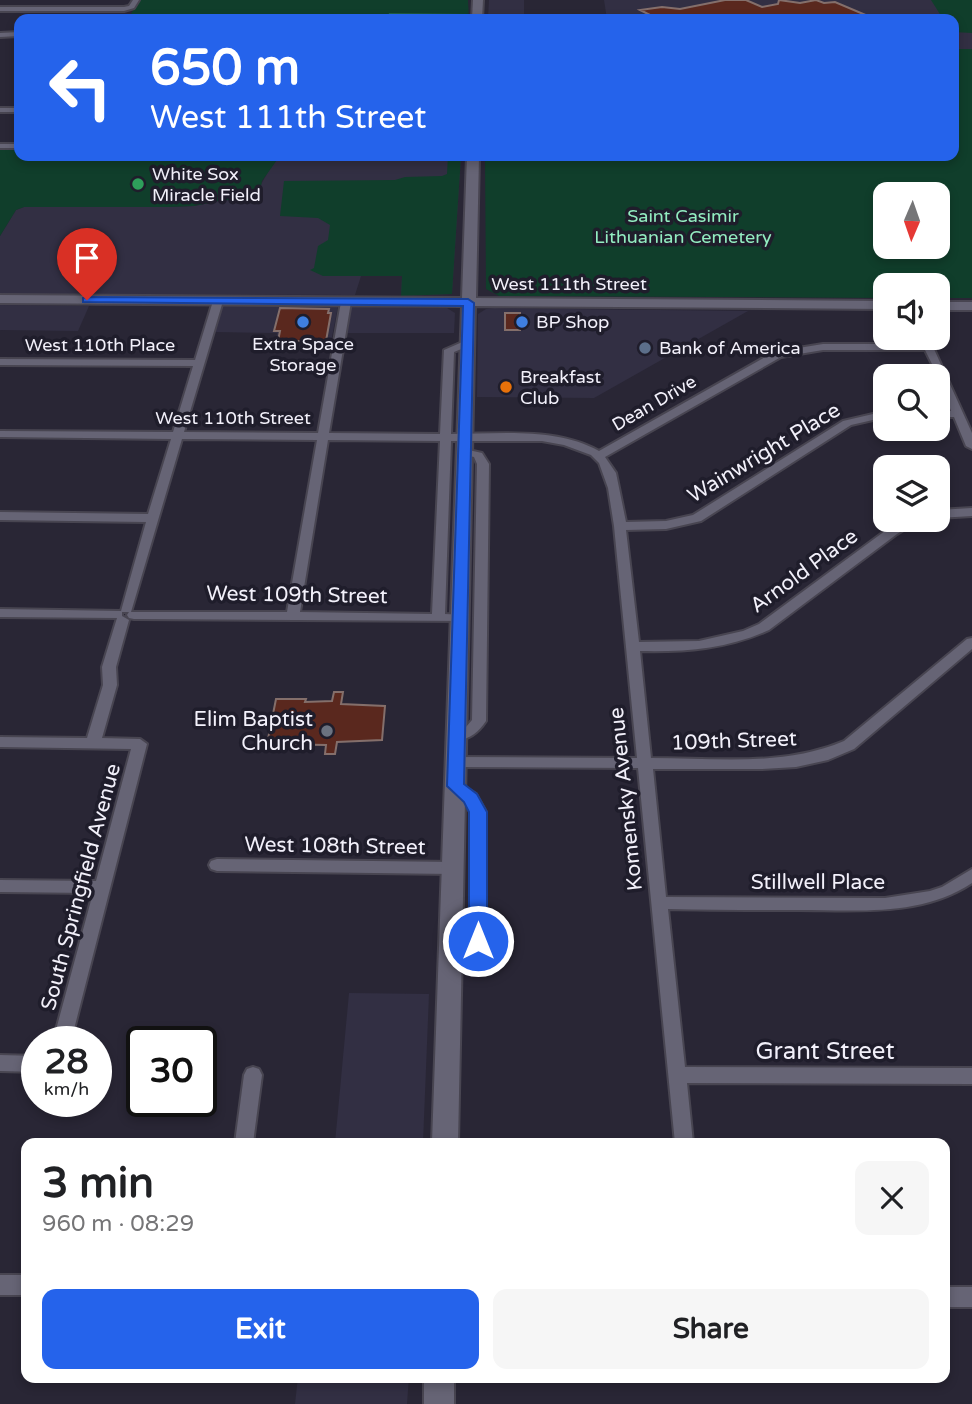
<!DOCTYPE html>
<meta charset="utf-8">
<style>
body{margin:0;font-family:"Varela Round",sans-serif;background:#f6f6f6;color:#202124;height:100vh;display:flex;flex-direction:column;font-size:26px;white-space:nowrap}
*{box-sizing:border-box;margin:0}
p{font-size:23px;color:#757577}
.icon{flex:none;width:38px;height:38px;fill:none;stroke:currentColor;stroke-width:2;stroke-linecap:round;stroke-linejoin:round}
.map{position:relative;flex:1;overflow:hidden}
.sheet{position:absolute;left:21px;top:1138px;width:929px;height:245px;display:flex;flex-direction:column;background:#fff;border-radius:14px;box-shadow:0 4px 10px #0003}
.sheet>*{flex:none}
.guide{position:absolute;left:14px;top:14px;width:945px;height:147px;border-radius:14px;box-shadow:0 4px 10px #0003;background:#2563eb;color:#fff;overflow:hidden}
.needle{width:46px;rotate:182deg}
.fabs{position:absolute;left:873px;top:182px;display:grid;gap:14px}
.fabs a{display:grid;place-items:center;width:77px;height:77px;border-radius:14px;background:#fff;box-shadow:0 4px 10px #0003;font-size:35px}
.speed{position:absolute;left:21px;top:1026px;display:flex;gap:14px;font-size:35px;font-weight:700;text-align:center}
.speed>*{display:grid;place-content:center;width:91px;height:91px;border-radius:50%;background:#fff;box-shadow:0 4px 10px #0003;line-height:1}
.speed small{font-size:18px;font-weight:400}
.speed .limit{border:4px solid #111;border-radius:10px;background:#fff;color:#111}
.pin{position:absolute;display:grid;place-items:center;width:60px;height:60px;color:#fff;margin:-72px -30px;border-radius:50% 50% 50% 0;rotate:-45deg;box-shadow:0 0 7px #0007}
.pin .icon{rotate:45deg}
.me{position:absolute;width:77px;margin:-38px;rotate:0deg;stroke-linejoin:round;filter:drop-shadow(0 0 5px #0008)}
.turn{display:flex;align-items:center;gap:24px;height:147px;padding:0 21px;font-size:32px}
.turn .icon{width:91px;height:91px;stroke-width:2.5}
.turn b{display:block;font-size:49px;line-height:60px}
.round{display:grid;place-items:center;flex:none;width:74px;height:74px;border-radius:14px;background:#f6f6f6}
.overview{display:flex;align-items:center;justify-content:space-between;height:119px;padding:0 21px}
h1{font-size:42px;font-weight:700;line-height:52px}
.button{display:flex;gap:14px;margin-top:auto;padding:14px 21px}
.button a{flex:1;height:80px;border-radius:14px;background:#2563eb;color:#fff;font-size:28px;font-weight:700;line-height:80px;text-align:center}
.button a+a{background:#f6f6f6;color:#202124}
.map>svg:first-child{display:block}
.built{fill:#322f43}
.green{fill:#103e2b;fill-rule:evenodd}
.forest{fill:#236046}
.building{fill:#5a281e;stroke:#846f6b;stroke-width:2}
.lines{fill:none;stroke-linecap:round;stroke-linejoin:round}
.street-casing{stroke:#484551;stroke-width:4}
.secondary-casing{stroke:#484551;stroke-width:4}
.street{fill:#666475;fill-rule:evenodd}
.secondary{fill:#666475;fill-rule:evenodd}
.route{fill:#2563eb;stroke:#184099;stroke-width:2}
.leisure-dot{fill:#2e9e5b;stroke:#1f1d2b;stroke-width:2.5}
.shop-dot{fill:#3f7fe0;stroke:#1f1d2b;stroke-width:2.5}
.service-dot{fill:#5c6f8a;stroke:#1f1d2b;stroke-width:2.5}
.food-dot{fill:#e8710a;stroke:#1f1d2b;stroke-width:2.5}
.worship-dot{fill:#6b7280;stroke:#1f1d2b;stroke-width:2.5}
.labels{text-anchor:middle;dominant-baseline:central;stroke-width:7;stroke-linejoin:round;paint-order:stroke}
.far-poi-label{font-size:18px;fill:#f2f0fa;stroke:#1f1d2b;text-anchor:start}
.far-park-label{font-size:18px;fill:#93edc1;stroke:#1f1d2b}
.far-street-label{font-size:18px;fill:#f2f0fa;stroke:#1f1d2b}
.street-label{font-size:21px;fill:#f2f0fa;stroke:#1f1d2b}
.poi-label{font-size:21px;fill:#f2f0fa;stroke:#1f1d2b;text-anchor:end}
.near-street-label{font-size:24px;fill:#f2f0fa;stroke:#1f1d2b}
</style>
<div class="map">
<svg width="972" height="1404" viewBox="0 0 972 1404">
<rect width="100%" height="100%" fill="#292635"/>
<g class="built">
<path d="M489 0H524V19H488Z"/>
<path d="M604 0H972V64H954V19H607Z"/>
<path d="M277 156H461L452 294 401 296 402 276H361L355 295 0 294V236L16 210 24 207H168L194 206 223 200 258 201 259 188Z"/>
<path d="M0 305 89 306 78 331 0 330Z"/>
<path d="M222 305 338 306 331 342 276 341 277 333 215 332Z"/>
<path d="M351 306 447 308 455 313 454 333H346Z"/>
<path d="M486 309 494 308 748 311 594 398 477 397 478 314Z"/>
<path d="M349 993 429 994 423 1143H335Z"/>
<path d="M298 1377H409L407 1404H295Z"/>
</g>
<g class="green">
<path d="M139 0H468L469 19H128Z"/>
<path d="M931 0H972V33L954 32V19H943Z"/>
<path d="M954 49H972V298H938V285H886L885 298 499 296 486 289 485 156H954ZM886 194H938V247H886Z"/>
<path d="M0 149H19V156H277V160L262 181 258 201 223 200 194 206 169 207H24L16 210 0 236Z"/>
<path d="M448 156H461L452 294 401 296 402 276H323L310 270 314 268 318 246 328 240 330 225 318 218 280 216 284 181 395 180 405 177 442 176 447 174Z"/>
</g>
<path class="forest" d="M389 13 469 14V19H387Z"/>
<g class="building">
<path d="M725 0H746L762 7 778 4 779 0 800 3 816 0 824 3 835 2 875 19H805L799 17 787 19H658L640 10 662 7 680 9Z"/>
<path d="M280 308 329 309 328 313H331L326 341H278L280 331H274Z"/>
<rect x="505" y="313" width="15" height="17"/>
<path d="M334 692H343L341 704 385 706 382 740 337 742 335 754H325L326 745 267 744 276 699H306L305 702 332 701Z"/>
</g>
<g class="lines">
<g class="street-casing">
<g id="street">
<path d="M133 0H139L134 8 124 11H0V7H124L129 6Z"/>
<path d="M19 32V36L0 37V33Z"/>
<rect x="0" y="108" width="19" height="4"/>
<rect x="0" y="144" width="19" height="4"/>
<path d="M218 298 223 301 184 432 318 433 341 302 346 299 351 302 329 433 440 434 444 350 467 340 472 343 471 345 454 352 451 434C499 434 556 427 599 451L774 352 823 344H922L921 338H929L972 433V449L966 446 954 417H938V411H951L938 376 925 350H823L781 357 605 457 616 473 626 522 666 521 693 515 843 421 886 411V417L851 425 701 521 666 529 626 530 639 642 699 641 743 631 759 624 889 528 905 520H919L897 534 769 630C727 649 685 652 640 651L651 758C716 758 783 767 844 741L967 639 972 638V649L854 749 828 760 796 767 762 769H653L666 897 885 898 930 891 942 887 972 869V883C921 917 857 910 798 910 755 910 711 910 668 909L685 1067 972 1068V1084L687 1083 693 1143H675L638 768 456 767 451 766 449 762 451 758 456 757 637 758 614 526 608 488 599 463 591 455 564 445 542 441H451L445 614 465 615 467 618 465 621 134 619 129 618 127 615 129 612H122V616L129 620 116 667 117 685 102 738 140 739 147 744 71 1041H53L93 893 0 892V880L96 881 131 749 0 747V737L87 738 103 685 102 667 117 618 0 617V609L121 611 146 522 0 520V512L148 514 171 439 0 437V431L173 432 193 366 0 365V359L195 360 213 301ZM182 439 317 440 287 612H131ZM328 440 440 441 432 614 300 612Z"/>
<path d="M464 449 482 453 489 464 486 721C478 733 467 742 452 739L450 735 452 731 466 727 472 720 477 464 474 457 460 454V450Z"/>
<path d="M972 508V516L938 518V510Z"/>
<path d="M455 781 476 794 486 812V941C484 962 465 970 445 964L443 959 445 954 465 951 469 948 470 941V812L465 802 448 786 450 782Z"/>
<path d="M217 859 453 862 459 864 461 868 459 872 453 874 217 871 211 869 209 865 211 861Z"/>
<path d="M0 1055 37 1056V1072L0 1071Z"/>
<path d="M253 1067 259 1069 262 1075 253 1143H235L244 1075 247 1069Z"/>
<rect x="0" y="1275" width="26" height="20"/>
<rect x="945" y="1287" width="27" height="20"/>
</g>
</g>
<g class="secondary-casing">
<g id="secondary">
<path d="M473 0H483L482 19H472Z"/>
<path d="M467 156H479L476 298 886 301V309L475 306 458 1143H432L462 306 0 303V295L462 298Z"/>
<rect x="938" y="302" width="34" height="8"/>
<rect x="424" y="1377" width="30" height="27"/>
</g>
</g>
<use href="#street" class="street"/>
<use href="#secondary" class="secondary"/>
</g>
<path class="route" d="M87 297 468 299 474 303 464 784 477 794 487 812V941L485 946 478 949 471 946 469 941V812L464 802 447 786 463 306 83 302V298Z"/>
<circle class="leisure-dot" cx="138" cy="184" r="7"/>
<g class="shop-dot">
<circle cx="303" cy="322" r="7"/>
<circle cx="522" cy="322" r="7"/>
</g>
<circle class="service-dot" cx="645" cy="348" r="7"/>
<circle class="food-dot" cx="506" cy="387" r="7"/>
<circle class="worship-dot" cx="327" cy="731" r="7"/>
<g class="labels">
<g class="far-poi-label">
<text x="152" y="174">White Sox<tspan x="152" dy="21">Miracle Field</tspan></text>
<text x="536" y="322">BP Shop</text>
<text x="303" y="344" text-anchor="middle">Extra Space<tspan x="303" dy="21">Storage</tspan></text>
<text x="659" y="348">Bank of America</text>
<text x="520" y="377">Breakfast<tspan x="520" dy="21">Club</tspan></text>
</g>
<g class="far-park-label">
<text x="683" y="216">Saint Casimir<tspan x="683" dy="21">Lithuanian Cemetery</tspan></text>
</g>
<g class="far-street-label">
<text x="569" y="284">West 111th Street</text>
<text x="100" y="345">West 110th Place</text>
<text transform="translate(654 403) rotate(-30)">Dean Drive</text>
<text x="233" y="418">West 110th Street</text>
</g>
<g class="street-label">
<text transform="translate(764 453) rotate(-31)">Wainwright Place</text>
<text transform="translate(804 571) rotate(-36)">Arnold Place</text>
<text transform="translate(297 595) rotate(1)">West 109th Street</text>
<text transform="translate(734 741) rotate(-2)">109th Street</text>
<text transform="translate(626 799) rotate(-96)">Komensky Avenue</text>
<text transform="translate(335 846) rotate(1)">West 108th Street</text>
<text x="818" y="882">Stillwell Place</text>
<text transform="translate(81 887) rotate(-75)">South Springfield Avenue</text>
</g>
<g class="poi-label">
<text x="313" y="719">Elim Baptist<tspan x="313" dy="24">Church</tspan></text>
</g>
<g class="near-street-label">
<text x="825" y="1051">Grant Street</text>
</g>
</g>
</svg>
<div class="fabs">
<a><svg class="needle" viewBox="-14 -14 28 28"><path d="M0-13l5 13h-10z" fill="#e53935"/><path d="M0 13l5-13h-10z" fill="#757577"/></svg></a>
<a><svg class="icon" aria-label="sound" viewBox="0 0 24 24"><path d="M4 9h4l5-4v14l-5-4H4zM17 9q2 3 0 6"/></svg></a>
<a><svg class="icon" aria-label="search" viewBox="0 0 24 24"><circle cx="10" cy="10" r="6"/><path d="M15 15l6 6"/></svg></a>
<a><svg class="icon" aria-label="layers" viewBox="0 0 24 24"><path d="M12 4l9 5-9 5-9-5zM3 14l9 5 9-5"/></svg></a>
</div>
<div class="speed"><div>28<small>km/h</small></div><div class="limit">30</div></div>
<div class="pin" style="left:87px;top:300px;background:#d93025"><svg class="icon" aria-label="arrive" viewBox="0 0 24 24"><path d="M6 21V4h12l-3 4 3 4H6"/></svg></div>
<svg class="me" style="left:478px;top:941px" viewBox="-20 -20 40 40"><circle r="17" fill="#2563eb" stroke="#fff" stroke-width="3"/><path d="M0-11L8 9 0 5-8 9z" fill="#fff"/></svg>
<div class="guide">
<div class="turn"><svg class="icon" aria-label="left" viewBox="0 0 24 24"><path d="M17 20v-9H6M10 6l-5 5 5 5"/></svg><div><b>650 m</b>West 111th Street</div></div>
</div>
<section class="sheet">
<div class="overview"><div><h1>3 min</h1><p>960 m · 08:29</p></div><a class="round"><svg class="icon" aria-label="close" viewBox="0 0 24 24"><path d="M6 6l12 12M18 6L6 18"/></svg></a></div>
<div class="button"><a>Exit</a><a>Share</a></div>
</section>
</div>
